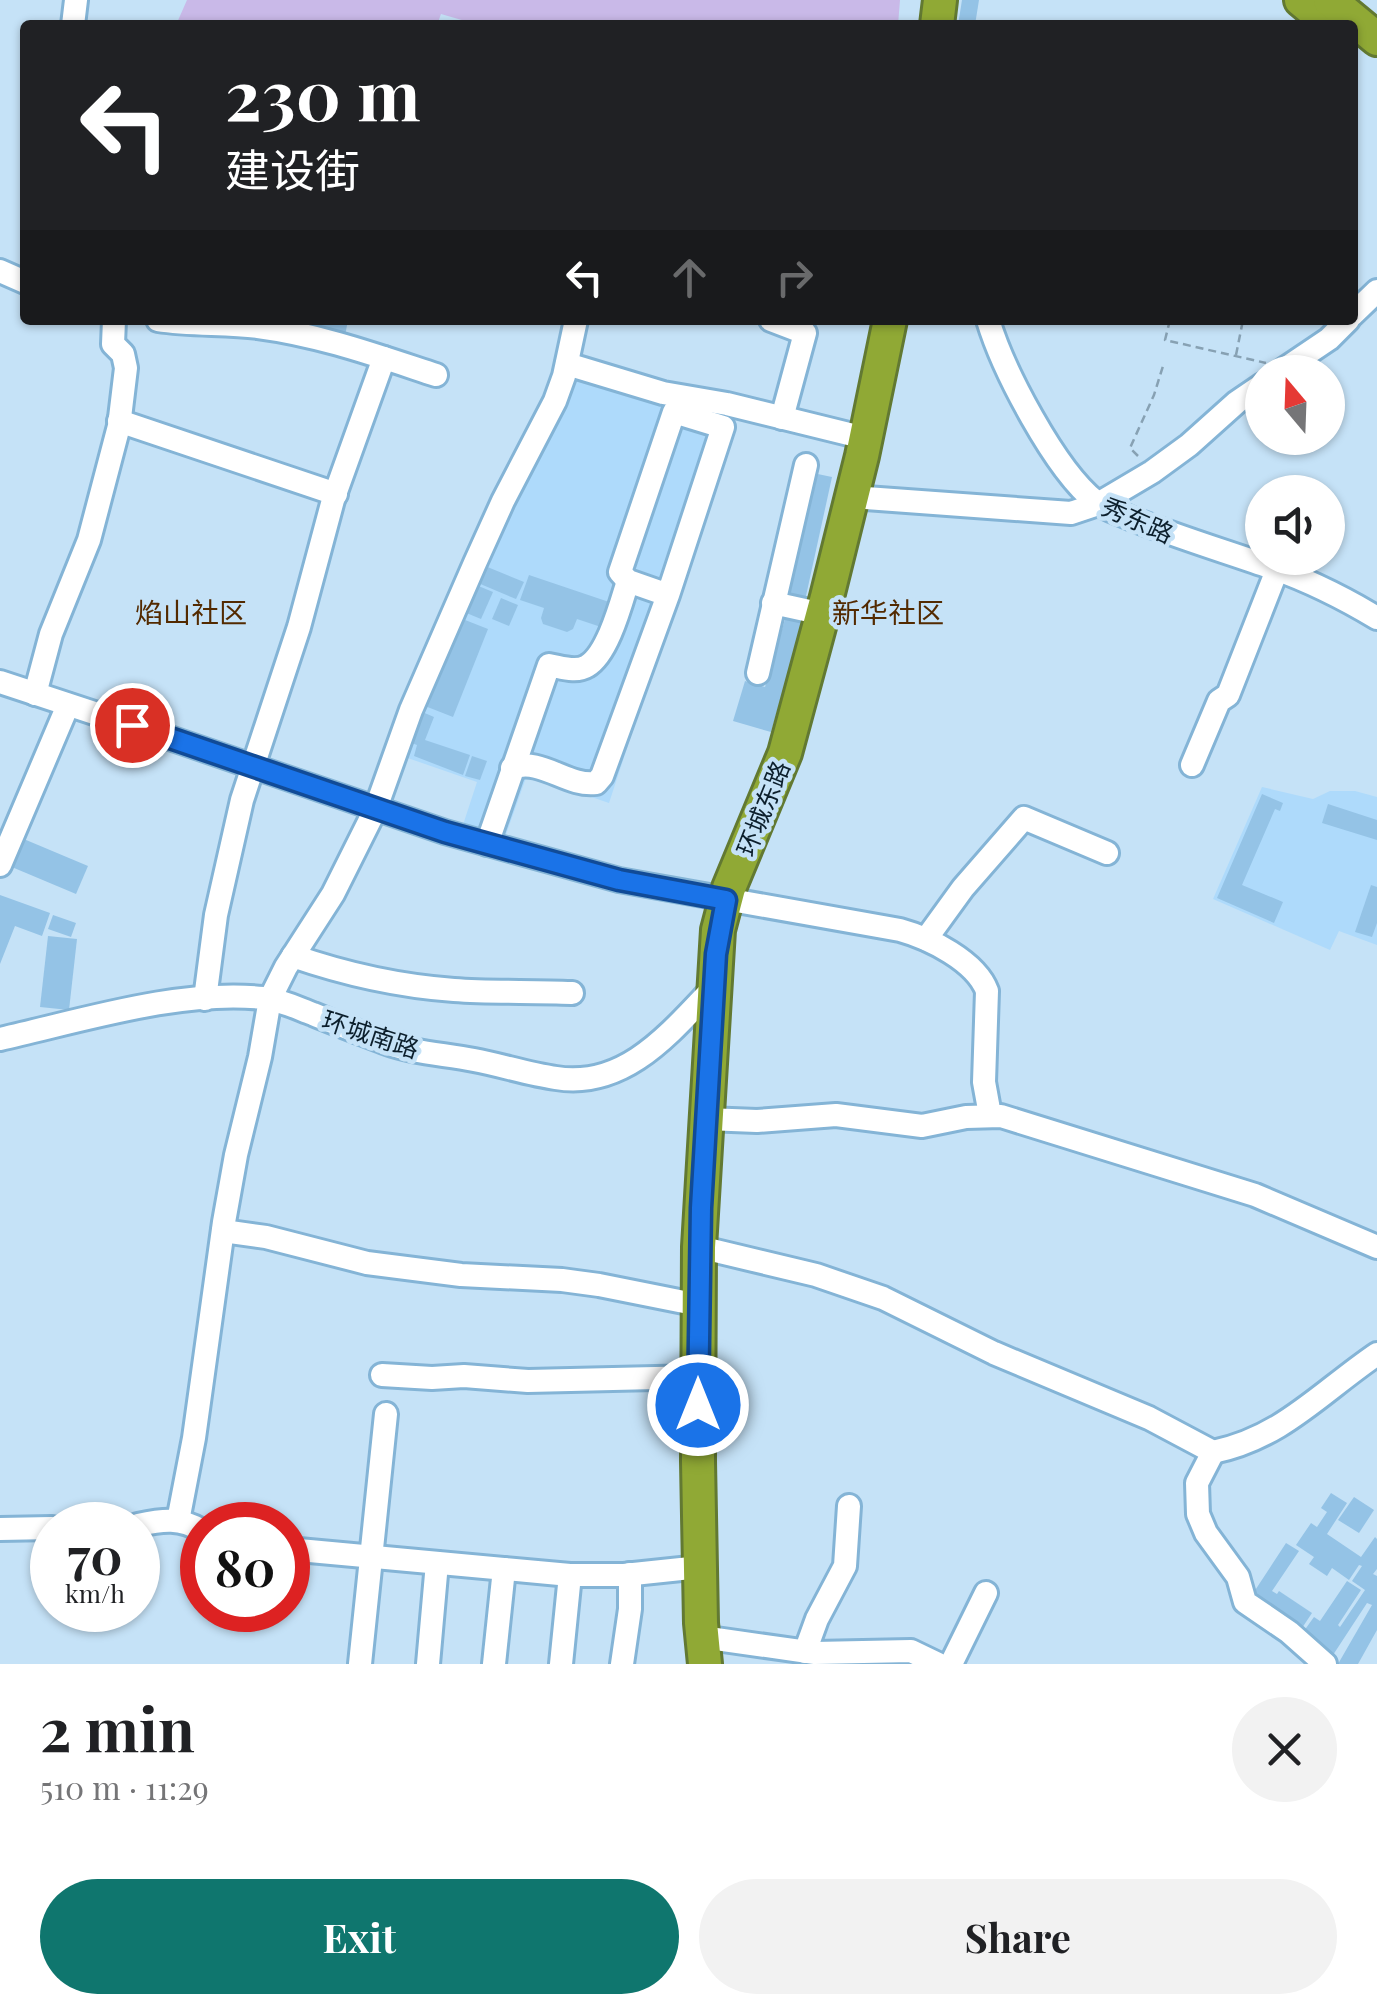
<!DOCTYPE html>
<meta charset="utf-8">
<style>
body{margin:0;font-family:"Playfair Display","Noto Sans SC",serif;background:#f2f2f2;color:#202124;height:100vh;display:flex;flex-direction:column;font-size:38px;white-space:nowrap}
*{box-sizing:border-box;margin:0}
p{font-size:32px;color:#757577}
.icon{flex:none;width:55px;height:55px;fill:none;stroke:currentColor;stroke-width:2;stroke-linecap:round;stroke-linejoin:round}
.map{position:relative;height:1664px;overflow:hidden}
.side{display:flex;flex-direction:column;background:#fff;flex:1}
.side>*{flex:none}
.top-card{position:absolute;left:20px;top:20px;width:1338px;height:305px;border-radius:10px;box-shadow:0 2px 8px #0004;background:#202124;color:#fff;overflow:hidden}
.needle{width:65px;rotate:341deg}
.controls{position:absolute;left:1245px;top:355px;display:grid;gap:20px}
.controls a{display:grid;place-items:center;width:100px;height:100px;border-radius:50%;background:#fff;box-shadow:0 2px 8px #0004;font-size:50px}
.speed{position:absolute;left:30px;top:1502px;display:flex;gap:20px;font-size:50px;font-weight:700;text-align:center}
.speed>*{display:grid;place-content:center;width:130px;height:130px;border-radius:50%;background:#fff;box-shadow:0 2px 8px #0004;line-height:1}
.speed small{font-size:25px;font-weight:400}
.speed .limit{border:15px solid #d22;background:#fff;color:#111}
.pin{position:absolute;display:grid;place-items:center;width:85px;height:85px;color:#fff;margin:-42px;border:5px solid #fff;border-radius:50%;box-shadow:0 2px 10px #0007}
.me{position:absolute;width:110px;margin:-55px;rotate:0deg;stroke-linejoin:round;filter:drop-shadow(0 0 8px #0008)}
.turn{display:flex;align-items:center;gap:35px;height:210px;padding:0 40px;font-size:45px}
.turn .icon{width:130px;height:130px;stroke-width:2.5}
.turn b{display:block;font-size:70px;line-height:85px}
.lanes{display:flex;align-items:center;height:95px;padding:0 40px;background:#0003;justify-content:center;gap:50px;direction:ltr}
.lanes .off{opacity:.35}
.round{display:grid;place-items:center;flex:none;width:105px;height:105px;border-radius:52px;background:#f2f2f2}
.head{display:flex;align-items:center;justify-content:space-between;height:170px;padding:0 40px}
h1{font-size:60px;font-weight:700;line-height:75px}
.cta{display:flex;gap:20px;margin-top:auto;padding:20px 40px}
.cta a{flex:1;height:115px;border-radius:60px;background:#0f766e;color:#fff;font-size:40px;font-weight:700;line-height:115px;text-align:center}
.cta a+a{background:#f2f2f2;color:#202124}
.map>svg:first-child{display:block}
.built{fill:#aedafb}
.green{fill:#c9b9e8}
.building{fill:#94c3e6}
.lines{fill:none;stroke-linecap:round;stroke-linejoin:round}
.minor-casing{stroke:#84b4d6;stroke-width:28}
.highway-casing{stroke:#627932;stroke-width:38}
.path{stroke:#87a1b3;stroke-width:2.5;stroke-dasharray:8 5;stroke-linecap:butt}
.minor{stroke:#fff;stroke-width:22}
.highway{stroke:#90a935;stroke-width:32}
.route-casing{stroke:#114b97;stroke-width:25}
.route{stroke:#1a73e8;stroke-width:18}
.labels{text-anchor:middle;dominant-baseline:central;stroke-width:9;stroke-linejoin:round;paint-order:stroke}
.street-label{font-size:25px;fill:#0c1f2c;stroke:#c5e2f7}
.neighbourhood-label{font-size:28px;fill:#532a00;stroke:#c5e2f7}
</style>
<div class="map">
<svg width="1377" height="1664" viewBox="0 0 1377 1664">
<rect width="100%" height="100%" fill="#c5e2f7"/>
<g class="built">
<path d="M570 368 737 413 609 803 527 775 503 843 461 831 477 782 399 755Z"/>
<path d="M1262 787 1313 799 1330 791H1355L1377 797V945L1339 931 1330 950 1213 899Z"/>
</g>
<path class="green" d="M187 0H900L898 25H479L441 14 437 25H176Z"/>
<g class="building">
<path d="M962 0H979L975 25H958Z"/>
<path d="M277 320H348L345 336Z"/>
<path d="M808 472 832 477 804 605 780 599Z"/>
<path d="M485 566 524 582 516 599 478 583Z"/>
<path d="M529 575 612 603 604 628 577 619 573 629 567 632 543 624 541 618 544 608 520 600Z"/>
<path d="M476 585 493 592 481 619 464 612Z"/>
<path d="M501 598 518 605 509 626 492 619Z"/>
<path d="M786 616 803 621 771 732 733 721 745 681 765 687Z"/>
<path d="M460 618 488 629 453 717 425 706Z"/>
<path d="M420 711 434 717 425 740 470 755 463 775 414 756 417 745 409 742Z"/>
<path d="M472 756 487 761 480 780 465 776Z"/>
<path d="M1262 794 1283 803 1280 811 1275 809 1242 885 1283 902 1274 923 1217 898Z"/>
<path d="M1328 804 1377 820V840L1322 823Z"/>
<path d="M19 837 88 866 76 894 7 865Z"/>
<path d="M1371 885 1377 887V923L1372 937 1355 932Z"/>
<path d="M0 895 50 913 42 936 15 926 0 964Z"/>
<path d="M53 915 76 923 71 937 48 929Z"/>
<path d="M48 936 77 939 69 1010 40 1007Z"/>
<path d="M1331 1493 1347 1503 1327 1534 1361 1557 1375 1537 1377 1539V1569L1373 1574 1377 1576V1630L1358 1664H1338L1372 1605 1367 1603 1333 1655 1301 1635 1314 1617 1320 1621 1347 1581 1361 1590 1338 1625 1340 1627 1365 1590 1352 1581 1362 1566 1359 1565 1349 1580 1332 1568 1327 1576 1309 1564 1314 1557 1296 1545 1311 1523 1317 1527 1327 1512 1321 1508Z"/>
<path d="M1354 1497 1374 1510 1359 1533 1338 1520Z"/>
<path d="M1286 1543 1299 1551 1272 1591 1277 1594 1279 1591 1312 1613 1302 1628 1252 1595Z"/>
</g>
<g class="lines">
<g class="minor-casing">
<g id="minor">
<path d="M73 25 76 0"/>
<path d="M0 271 25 282"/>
<path d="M1352 315 1377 291"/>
<path d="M158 320C191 325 225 323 258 327 320 335 378 356 436 375"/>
<path d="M771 320 805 333 782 418"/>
<path d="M988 320C1003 370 1055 470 1096 502 1105 509 1119 513 1130 518 1175 536 1221 550 1267 566 1306 579 1342 597 1377 618"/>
<path d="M567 364 663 393 727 404 865 438"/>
<path d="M1280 372 1329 339 1348 320"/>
<path d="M119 421 336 494"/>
<path d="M852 497 1071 513 1098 504 1152 472 1189 445 1237 402 1262 385"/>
<path d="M773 603 823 614"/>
<path d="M758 673 806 465"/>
<path d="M0 682 164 736 445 832 619 880 900 930C929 938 976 961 987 991L984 1082 990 1115"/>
<path d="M35 694 51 634 89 540 119 426 126 368 123 354 113 344 114 320"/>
<path d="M1192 765 1219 701 1228 695 1277 570"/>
<path d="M512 768C541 757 567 787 596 783L602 776 668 595 628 581 620 572 674 412 723 427 668 595"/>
<path d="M487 844 549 665C561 667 576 673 587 666 608 654 621 603 628 581"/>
<path d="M0 865 68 705"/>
<path d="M926 939 963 888 1024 818 1107 853"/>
<path d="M293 956C345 974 399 986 454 990 493 993 533 991 572 993"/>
<path d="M205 999 216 915 242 800 299 627 333 500 384 358"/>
<path d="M0 1039C80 1021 181 989 263 998 281 1000 297 1008 313 1014 337 1024 361 1033 384 1042 413 1053 444 1054 474 1060 501 1065 528 1074 556 1078 625 1089 670 1033 713 988"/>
<path d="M706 1119 757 1121 836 1115 922 1126 966 1117 1001 1116 1255 1195 1377 1247"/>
<path d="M223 1231 266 1237 367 1263 461 1275 562 1280 599 1285 699 1305"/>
<path d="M699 1247 816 1275 883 1298 994 1353 1149 1418 1213 1452C1282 1438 1321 1392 1377 1354"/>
<path d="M382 1375 432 1378 464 1376 528 1381 698 1377"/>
<path d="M1213 1452 1197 1483 1198 1514 1206 1533 1238 1577 1245 1602 1289 1632 1325 1664"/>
<path d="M178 1521 194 1438 224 1222 236 1155 260 1057 270 999 286 967 333 894 376 808 411 710 475 563 503 501 555 401 564 376 576 320"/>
<path d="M138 1525C162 1520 181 1517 202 1531"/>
<path d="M0 1529 52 1528"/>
<path d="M288 1549 570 1575H624L700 1567"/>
<path d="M702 1637 815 1653 911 1651 938 1664"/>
<path d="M805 1652 817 1619 845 1566 849 1506"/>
<path d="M360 1664 386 1414"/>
<path d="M428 1664 437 1563"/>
<path d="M494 1664 504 1569"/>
<path d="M561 1664 570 1575"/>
<path d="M622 1664 630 1609V1574"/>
<path d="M951 1664 986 1593"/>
</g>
</g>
<g class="highway-casing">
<g id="highway">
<path d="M1301 0 1331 25"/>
<path d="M1330 0 1377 39"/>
<path d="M937 25 940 0"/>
<path d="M705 1664 701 1623 698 1461 699 1247 718 930 729 888 785 753 827 597 862 456 890 320"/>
</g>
</g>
<g class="path">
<path d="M1170 320 1165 340 1266 363"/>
<path d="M1236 355 1243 320"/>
<path d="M1138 456 1130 448 1154 395 1163 366"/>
</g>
<use href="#minor" class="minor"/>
<use href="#highway" class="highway"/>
</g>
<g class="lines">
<g class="route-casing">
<path id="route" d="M132 725 445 832 619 880 726 900 716 954 701 1208 698 1405"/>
</g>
<use href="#route" class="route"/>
</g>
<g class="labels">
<g class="street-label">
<text transform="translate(1138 519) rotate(24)">秀东路</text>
<text transform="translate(762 808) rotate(-68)">环城东路</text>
<text transform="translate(371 1033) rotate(18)">环城南路</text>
</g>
<g class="neighbourhood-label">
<text x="191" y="611">焰山社区</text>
<text x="888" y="611">新华社区</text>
</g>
</g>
</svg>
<div class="controls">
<a><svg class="needle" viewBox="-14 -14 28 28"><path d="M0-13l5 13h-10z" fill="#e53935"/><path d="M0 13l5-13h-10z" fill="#757577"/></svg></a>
<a><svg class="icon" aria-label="sound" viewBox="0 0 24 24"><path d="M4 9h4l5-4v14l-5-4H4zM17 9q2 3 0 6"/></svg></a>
</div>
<div class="speed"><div>70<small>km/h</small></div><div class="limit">80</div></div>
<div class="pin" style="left:132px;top:725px;background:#d93025"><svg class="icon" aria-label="arrive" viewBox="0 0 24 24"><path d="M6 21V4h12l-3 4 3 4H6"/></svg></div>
<svg class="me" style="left:698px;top:1405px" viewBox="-20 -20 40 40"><circle r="17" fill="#1a73e8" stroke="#fff" stroke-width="3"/><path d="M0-11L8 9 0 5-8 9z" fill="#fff"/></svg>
<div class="top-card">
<div class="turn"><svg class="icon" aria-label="left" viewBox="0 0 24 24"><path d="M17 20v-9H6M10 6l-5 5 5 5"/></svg><div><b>230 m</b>建设街</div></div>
<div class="lanes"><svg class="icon" aria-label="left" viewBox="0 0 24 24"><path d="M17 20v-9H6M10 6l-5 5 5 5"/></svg><svg class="icon off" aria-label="ahead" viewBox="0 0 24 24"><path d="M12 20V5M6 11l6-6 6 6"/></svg><svg class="icon off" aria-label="right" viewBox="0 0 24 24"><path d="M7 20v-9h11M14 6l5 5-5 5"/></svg></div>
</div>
</div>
<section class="side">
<div class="head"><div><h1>2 min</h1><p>510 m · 11:29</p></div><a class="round"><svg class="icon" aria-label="close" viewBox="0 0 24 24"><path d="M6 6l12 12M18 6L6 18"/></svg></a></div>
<div class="cta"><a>Exit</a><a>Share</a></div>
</section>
